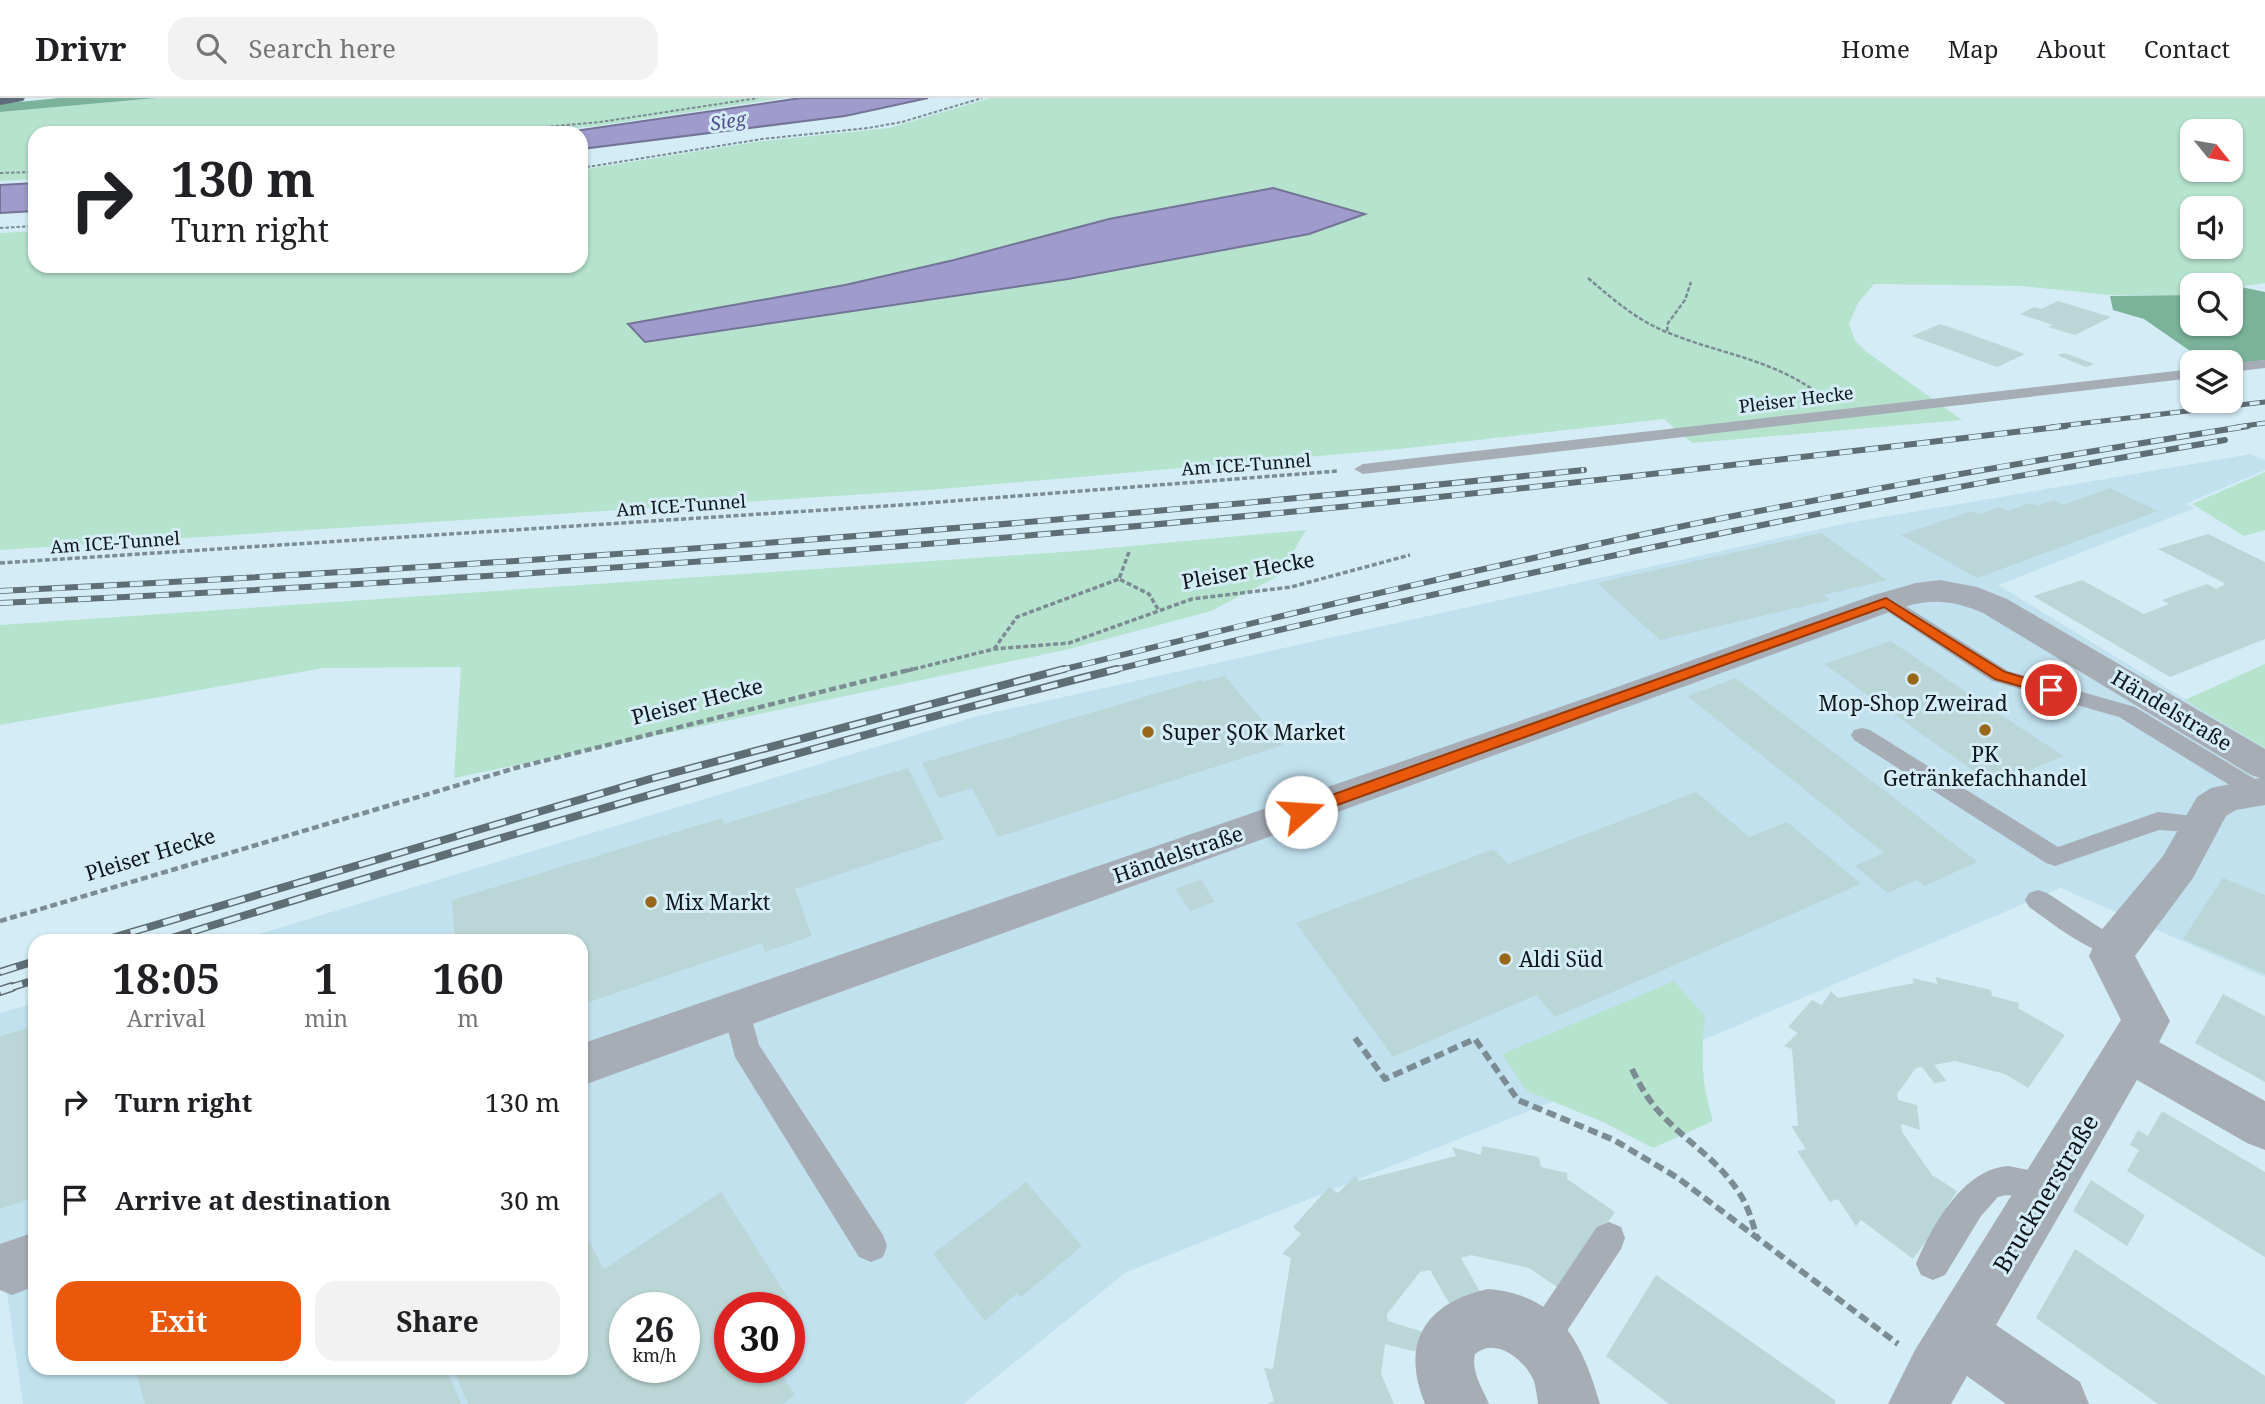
<!DOCTYPE html>
<meta charset="utf-8">
<style>
body{margin:0;font-family:"Noto Serif",serif;background:#f2f2f2;color:#202124;height:100vh;display:flex;flex-direction:column;font-size:26px;white-space:nowrap}
*{box-sizing:border-box;margin:0}
p{font-size:23px;color:#757577}
.icon{flex:none;width:38px;height:38px;fill:none;stroke:currentColor;stroke-width:2;stroke-linecap:round;stroke-linejoin:round}
.map{position:relative;flex:1;overflow:hidden}
.drawer{position:absolute;left:28px;top:836px;width:560px;height:441px;display:flex;flex-direction:column;background:#fff;border-radius:21px;box-shadow:0 2px 5px #0004}
.drawer>*{flex:none}
.guide{position:absolute;left:28px;top:28px;width:560px;height:147px;border-radius:21px;box-shadow:0 2px 5px #0004;background:#fff;color:#202124;overflow:hidden}
.needle{width:46px;rotate:120deg}
.tools{position:absolute;left:2180px;top:21px;display:grid;gap:14px}
.tools a{display:grid;place-items:center;width:63px;height:63px;border-radius:14px;background:#fff;box-shadow:0 2px 5px #0004;font-size:35px}
.speed{position:absolute;left:609px;top:1194px;display:flex;gap:14px;font-size:35px;font-weight:700;text-align:center}
.speed>*{display:grid;place-content:center;width:91px;height:91px;border-radius:50%;background:#fff;box-shadow:0 2px 5px #0004;line-height:1}
.speed small{font-size:18px;font-weight:400}
.speed .limit{border:10px solid #d22;background:#fff;color:#111}
.pin{position:absolute;display:grid;place-items:center;width:60px;height:60px;color:#fff;margin:-30px;border:4px solid #fff;border-radius:50%;box-shadow:0 2px 7px #0007}
.me{position:absolute;width:77px;margin:-38px;rotate:71deg;stroke-linejoin:round;filter:drop-shadow(0 0 5px #0008)}
.turn{display:flex;align-items:center;gap:24px;height:147px;padding:0 28px;font-size:32px}
.turn .icon{width:91px;height:91px;stroke-width:2.5}
.turn b{display:block;font-size:49px;line-height:60px}
.eta{display:flex;justify-content:space-evenly;align-items:center;height:119px;text-align:center}
.eta b{font-size:42px;font-weight:700;line-height:49px}
.primary-button{display:flex;gap:14px;margin-top:auto;padding:14px 28px}
.primary-button a{flex:1;height:80px;border-radius:21px;background:#ea580c;color:#fff;font-size:28px;font-weight:700;line-height:80px;text-align:center}
.primary-button a+a{background:#f2f2f2;color:#202124}
ul{padding:0;list-style:none}
li{display:flex;align-items:center;gap:21px;height:98px;padding:0 28px}
li div{flex:1}
li b{display:block;font-size:26px}
li em{font-style:normal}
header{display:flex;align-items:center;gap:42px;box-sizing:border-box;height:98px;padding:0 35px;background:#fff;border-bottom:2px solid #e0e0e0}
header strong{font-size:33px}
nav{display:flex;gap:38px;margin-inline-start:auto;font-size:24px}
.search{width:490px;height:63px;background:#f2f2f2;display:flex;align-items:center;gap:18px;box-sizing:border-box;padding:0 24px;border-radius:21px;color:#757577;font-size:26px}
.map>svg:first-child{display:block}
.built{fill:#c1e1ef;fill-rule:evenodd}
.green{fill:#b5e3ce;fill-rule:evenodd}
.forest{fill:#7ab39a}
.water{fill:#9f9ccd;stroke:#747497;stroke-width:2}
.building{fill:#bbd6d6;fill-rule:evenodd}
.lines{fill:none;stroke-linecap:round;stroke-linejoin:round}
.path-far4{stroke:#7b8c93;stroke-width:2;stroke-dasharray:3.5 2;stroke-linecap:butt}
.path-far3{stroke:#7b8c93;stroke-width:2.5;stroke-dasharray:4.5 2;stroke-linecap:butt}
.path-far2{stroke:#7b8c93;stroke-width:3.5;stroke-dasharray:5 2.5;stroke-linecap:butt}
.path-far1{stroke:#7b8c93;stroke-width:4.5;stroke-dasharray:7 3.5;stroke-linecap:butt}
.path{stroke:#7b8c93;stroke-width:6;stroke-dasharray:10 5;stroke-linecap:butt}
.service{fill:#a7adb5;fill-rule:evenodd}
.minor{fill:#a7adb5;fill-rule:evenodd}
.motorway{fill:#5f6a7a;fill-rule:evenodd}
.rail-far3-casing{stroke:#5f6e74;stroke-width:5}
.rail-far2-casing{stroke:#5f6e74;stroke-width:6}
.rail-far1-casing{stroke:#5f6e74;stroke-width:8}
.rail-casing{stroke:#5f6e74;stroke-width:10}
.rail-far3{stroke:#d4ecf6;stroke-width:3.5;stroke-dasharray:10;stroke-linecap:butt}
.rail-far2{stroke:#d4ecf6;stroke-width:4.5;stroke-dasharray:13;stroke-linecap:butt}
.rail-far1{stroke:#d4ecf6;stroke-width:5;stroke-dasharray:17;stroke-linecap:butt}
.rail{stroke:#d4ecf6;stroke-width:7;stroke-dasharray:22;stroke-linecap:butt}
.route{fill:#ea580c;stroke:#983908;stroke-width:2}
.poi-dot{fill:#98671a;stroke:#d4ecf6;stroke-width:2.5}
.labels{text-anchor:middle;dominant-baseline:central;stroke-width:6;stroke-linejoin:round;paint-order:stroke}
.far-street-label{font-size:18px;fill:#0e161a;stroke:#d4ecf6}
.far-water-label{font-size:19px;font-style:italic;fill:#544d8c;stroke:#d4ecf6}
.street-label{font-size:21px;fill:#0e161a;stroke:#d4ecf6}
.poi-label{font-size:21px;fill:#0e161a;stroke:#d4ecf6;text-anchor:start}
.near-street-label{font-size:24px;fill:#0e161a;stroke:#d4ecf6}
</style>
<header>
<strong>Drivr</strong>
<div class="search"><svg class="icon" aria-label="search" viewBox="0 0 24 24"><circle cx="10" cy="10" r="6"/><path d="M15 15l6 6"/></svg>Search here</div>
<nav><a>Home</a><a>Map</a><a>About</a><a>Contact</a></nav>
</header>
<div class="map">
<svg width="2265" height="1306" viewBox="0 0 2265 1306">
<rect width="100%" height="100%" fill="#d4ecf6"/>
<path class="built" d="M2251 356 2265 362V372L2185 406 2195 410 1998 487 2265 650V879L2061 790 1656 962 1125 1175 963 1306H23L7 1195 16 1152 0 1157V915L35 905V1270H581V844L236 843 978 618 1842 426ZM625 1209H684V1269H625ZM730 1209H789V1269H730Z"/>
<g class="green">
<path d="M157 0H784L596 28 519 35H35V81L0 83V14Z"/>
<path d="M990 0H2265V185L2231 190V187H2193V197H2110L2023 188 1874 186 1858 205 1849 226 1855 243 1868 255 1962 322 1692 345 1664 321 1399 351 929 392 0 452V135L35 133V168H581V72L755 44 889 30ZM2193 33H2231V72H2193ZM1273 90 1068 181 645 244 629 226 845 187 954 162 1109 121ZM2193 110H2231V149H2193Z"/>
<path d="M2265 374V432L2244 438 2192 406Z"/>
<path d="M1306 432 1280 477 1211 513 1065 552 454 680 461 569 324 570 0 627V527L1077 453Z"/>
<path d="M2265 566V650L2185 602Z"/>
<path d="M1674 883 1705 918C1701 959 1701 983 1713 1023L1653 1050 1603 1024 1527 993 1502 956Z"/>
</g>
<g class="forest">
<path d="M59 0H157L0 14V6Z"/>
<path d="M2241 189 2265 194V262L2231 266 2206 264 2144 221 2113 212 2110 198 2193 197V226H2231V191Z"/>
</g>
<g class="water">
<path d="M801 0H928L845 18 581 51V35H561Z"/>
<path d="M35 85V113L0 115V87Z"/>
<path d="M1273 90 1365 116 1309 136 1068 181 645 244 628 226 845 187 954 162 1109 121Z"/>
</g>
<g class="building">
<path d="M2058 203 2111 219 2075 237 2048 229 2053 227 2020 216 2034 209 2041 211Z"/>
<path d="M1940 226 1967 235 2025 256 1997 269 1912 238Z"/>
<path d="M2065 255 2094 266 2086 269 2057 257Z"/>
<path d="M2110 390 2158 413 1977 480 1901 437 1973 413 1979 416 2000 409 2008 413 2030 405 2037 408 2054 402 2063 407Z"/>
<path d="M1821 435 1887 482 1823 497 1830 502 1660 542 1597 485Z"/>
<path d="M2208 436 2265 464V541L2170 579 2033 498 2082 482 2144 516 2169 506 2162 502 2207 486 2216 491 2226 486 2158 451Z"/>
<path d="M1891 543 1972 598 2064 658 1993 687 1824 566Z"/>
<path d="M1225 578 1283 647 998 739 972 690 939 700 922 665 1201 582 1203 584Z"/>
<path d="M1736 580 1978 764 1924 788 1917 782 1888 795 1855 768 1884 755 1687 598Z"/>
<path d="M908 670 944 741 795 791 812 838 765 854 762 845 581 907V844H455L452 802 722 720 724 726Z"/>
<path d="M1696 694 1749 739 1787 724 1861 786 1555 919 1536 897 1393 959 1296 825 1494 751 1508 766Z"/>
<path d="M2223 780 2265 797V876L2183 841Z"/>
<path d="M1201 782 1215 804 1190 813 1175 791Z"/>
<path d="M1935 879 1991 892 1992 898 2019 905 2018 910 2065 937 2028 990 2005 976 1955 963 1934 967 1947 983 1934 985 1922 969 1916 970 1897 996 1898 1002 1917 1007 1920 1032 1901 1026 1902 1034 1932 1077 1957 1093 1946 1110 1949 1112 1913 1161 1861 1122 1856 1128 1838 1101 1830 1104 1797 1053 1806 1051 1791 1028H1798L1792 951 1784 948 1798 935 1788 929 1812 902 1822 907 1831 893 1838 900 1914 885 1912 880 1938 886Z"/>
<path d="M2223 896 2265 918V984L2195 945Z"/>
<path d="M35 928V1099L0 1111V938Z"/>
<path d="M2162 1013 2265 1074V1159L2127 1073 2139 1052 2130 1047 2138 1032 2148 1038Z"/>
<path d="M1482 1048 1539 1059 1541 1069 1567 1075V1081L1615 1114 1560 1191 1529 1170 1471 1157 1461 1160 1480 1194 1449 1205 1430 1172 1420 1174 1387 1216 1388 1223 1423 1234 1422 1255 1385 1246 1381 1276 1394 1306H1267L1274 1303 1264 1270 1273 1271 1291 1160 1282 1156 1301 1136 1293 1129 1329 1089 1338 1095 1355 1078 1359 1083 1456 1058 1452 1049 1481 1057Z"/>
<path d="M2091 1082 2145 1117 2127 1148 2073 1113Z"/>
<path d="M1026 1084 1082 1148 1021 1199 1017 1195 985 1223 933 1156Z"/>
<path d="M721 1094 798 1216 789 1222V1209H730V1269H777L795 1297 783 1306H468L453 1270H581V1128L604 1171ZM625 1209H684V1269H625Z"/>
<path d="M2075 1151 2265 1278V1306H2158L2036 1220Z"/>
<path d="M1656 1177 1836 1303 1834 1306H1669L1606 1258Z"/>
<path d="M135 1270H446L461 1306H145Z"/>
</g>
<g class="lines">
<g class="path-far4">
<path d="M479 35 600 24 758 0"/>
<path d="M581 70 762 41 868 30 902 24 982 0"/>
<path d="M0 75 35 74"/>
<path d="M0 130 35 128"/>
</g>
<g class="path-far3">
<path d="M1588 180C1615 203 1640 225 1674 237 1723 256 1771 262 1815 293"/>
<path d="M1667 233 1668 225 1685 202 1691 184"/>
</g>
<g class="path-far2">
<path d="M1129 454 1119 481 1149 496 1159 513"/>
<path d="M0 465 901 407 1338 373"/>
<path d="M994 551 1017 519 1119 481"/>
<path d="M906 573 994 551 1069 545 1192 501 1291 489 1410 457"/>
</g>
<path class="path-far1" d="M0 823 519 669 913 571"/>
<g class="path">
<path d="M1355 940 1385 981 1475 941 1518 1002 1614 1042 1678 1080 1898 1246"/>
<path d="M1632 971C1640 988 1649 1003 1662 1017 1685 1042 1716 1061 1736 1090 1747 1105 1752 1122 1757 1140"/>
</g>
<g class="service">
<path d="M2265 262V270L2231 274V265Z"/>
<path d="M2193 271V280L1363 376 1354 371 1363 366Z"/>
<path d="M1886 498 1893 500 2008 573 2135 609 2265 687V699L2257 701 2249 699 2119 619 1992 583 1879 508 1876 504 1879 500Z"/>
<path d="M1862 630 1870 632 2058 749 2158 714 2212 720 2215 726 2212 732 2203 735 2159 732 2055 768 2046 765 1854 642 1851 637 1854 632Z"/>
<path d="M2038 792 2047 795 2108 835 2124 841 2128 848 2124 855C2098 864 2051 824 2029 809L2025 802 2029 795Z"/>
<path d="M737 900 747 904 759 947 883 1137 887 1148 883 1159 871 1164 859 1159 735 959 723 912 727 904Z"/>
<path d="M2008 1068 2060 1078 2065 1088 2060 1098C2040 1106 2019 1093 1998 1099L1981 1118 1945 1177 1933 1182 1921 1177 1916 1166C1932 1128 1963 1071 2008 1068Z"/>
<path d="M1609 1124 1621 1129 1625 1140 1621 1151 1553 1254 1541 1259 1529 1254 1524 1242 1529 1230 1597 1129Z"/>
</g>
<g class="minor">
<path d="M1940 482 1977 489 2007 501 2265 651V707L2236 712 2226 718 2193 780 2135 858 2170 923 2159 944 2265 1003V1052L2247 1045 2137 982 1996 1227 2080 1284 2089 1306H2006L1967 1278 1951 1306H1888L1915 1252 2121 922 2089 858 2099 835 2163 758 2197 699 2211 690 2260 680 2251 677 1983 515C1952 502 1930 500 1898 511L581 988V946L1589 599 1874 497 1916 485Z"/>
<path d="M35 1134V1188L12 1197 0 1192V1146Z"/>
<path d="M1488 1191C1559 1197 1582 1244 1600 1306H1538C1537 1299 1536 1290 1534 1283 1525 1262 1496 1238 1475 1256 1471 1274 1482 1289 1489 1306H1425C1400 1245 1425 1205 1488 1191Z"/>
</g>
<path class="motorway" d="M0 0H25L23 3 0 7Z"/>
<g class="rail-far3-casing">
<g id="rail-far3">
<path d="M2051 329 2265 304"/>
<path d="M2237 329 2265 325"/>
</g>
</g>
<g class="rail-far2-casing">
<g id="rail-far2">
<path d="M0 493C529 467 1057 426 1584 372"/>
<path d="M0 505C430 485 860 455 1289 414 1548 389 1807 359 2066 328"/>
<path d="M1057 573C1258 523 1461 474 1664 432 1858 392 2053 359 2248 328"/>
<path d="M1110 573C1479 481 1850 405 2225 342"/>
</g>
</g>
<g class="rail-far1-casing">
<g id="rail-far1">
<path d="M98 844 650 681 1064 571"/>
<path d="M159 844C476 745 795 652 1117 571"/>
<path d="M0 874 35 863"/>
<path d="M6 891 35 882"/>
</g>
</g>
<g class="rail-casing">
<path id="rail" d="M0 893 12 889"/>
</g>
<use href="#rail-far3" class="rail-far3"/>
<use href="#rail-far2" class="rail-far2"/>
<use href="#rail-far1" class="rail-far1"/>
<use href="#rail" class="rail"/>
</g>
<path class="route" d="M1886 500 2005 574 2056 589 2058 592 2051 597 1995 581 1884 509 1307 718H1295L1293 714 1295 710Z"/>
<g class="poi-dot">
<circle cx="1913" cy="581" r="7"/>
<circle cx="1985" cy="632" r="7"/>
<circle cx="1148" cy="634" r="7"/>
<circle cx="651" cy="804" r="7"/>
<circle cx="1505" cy="861" r="7"/>
</g>
<g class="labels">
<g class="far-street-label">
<text transform="translate(1796 301) rotate(-7)">Pleiser Hecke</text>
<text transform="translate(1246 366) rotate(-4)">Am ICE-Tunnel</text>
<text transform="translate(681 407) rotate(-4)">Am ICE-Tunnel</text>
<text transform="translate(115 444) rotate(-4)">Am ICE-Tunnel</text>
</g>
<g class="far-water-label">
<text transform="translate(728 23) rotate(-9)">Sieg</text>
</g>
<g class="street-label">
<text transform="translate(1248 472) rotate(-10)">Pleiser Hecke</text>
<text transform="translate(697 603) rotate(-14)">Pleiser Hecke</text>
<text transform="translate(2172 612) rotate(31)">Händelstraße</text>
<text transform="translate(150 756) rotate(-17)">Pleiser Hecke</text>
<text transform="translate(1178 756) rotate(-19)">Händelstraße</text>
</g>
<g class="poi-label">
<text x="1913" y="605" text-anchor="middle">Mop-Shop Zweirad</text>
<text x="1162" y="634">Super ŞOK Market</text>
<text x="1985" y="656" text-anchor="middle">PK<tspan x="1985" dy="24">Getränkefachhandel</tspan></text>
<text x="665" y="804">Mix Markt</text>
<text x="1519" y="861">Aldi Süd</text>
</g>
<g class="near-street-label">
<text transform="translate(2045 1095) rotate(-59)">Brucknerstraße</text>
</g>
</g>
</svg>
<div class="tools">
<a><svg class="needle" viewBox="-14 -14 28 28"><path d="M0-13l5 13h-10z" fill="#e53935"/><path d="M0 13l5-13h-10z" fill="#757577"/></svg></a>
<a><svg class="icon" aria-label="sound" viewBox="0 0 24 24"><path d="M4 9h4l5-4v14l-5-4H4zM17 9q2 3 0 6"/></svg></a>
<a><svg class="icon" aria-label="search" viewBox="0 0 24 24"><circle cx="10" cy="10" r="6"/><path d="M15 15l6 6"/></svg></a>
<a><svg class="icon" aria-label="layers" viewBox="0 0 24 24"><path d="M12 4l9 5-9 5-9-5zM3 14l9 5 9-5"/></svg></a>
</div>
<div class="speed"><div>26<small>km/h</small></div><div class="limit">30</div></div>
<div class="pin" style="left:2051px;top:592px;background:#d93025"><svg class="icon" aria-label="arrive" viewBox="0 0 24 24"><path d="M6 21V4h12l-3 4 3 4H6"/></svg></div>
<svg class="me" style="left:1301px;top:714px" viewBox="-20 -20 40 40"><circle r="19" fill="#fff"/><path d="M0-13L10 11 0 6-10 11z" fill="#ea580c"/></svg>
<div class="guide">
<div class="turn"><svg class="icon" aria-label="right" viewBox="0 0 24 24"><path d="M7 20v-9h11M14 6l5 5-5 5"/></svg><div><b>130 m</b>Turn right</div></div>
</div>
<section class="drawer">
<div class="eta">
<div><b>18:05</b><p>Arrival</p></div>
<div><b>1</b><p>min</p></div>
<div><b>160</b><p>m</p></div>
</div>
<ul>
<li><svg class="icon" aria-label="right" viewBox="0 0 24 24"><path d="M7 20v-9h11M14 6l5 5-5 5"/></svg><div><b>Turn right</b></div><em>130 m</em></li>
<li><svg class="icon" aria-label="arrive" viewBox="0 0 24 24"><path d="M6 21V4h12l-3 4 3 4H6"/></svg><div><b>Arrive at destination</b></div><em>30 m</em></li>
</ul>
<div class="primary-button"><a>Exit</a><a>Share</a></div>
</section>
</div>
